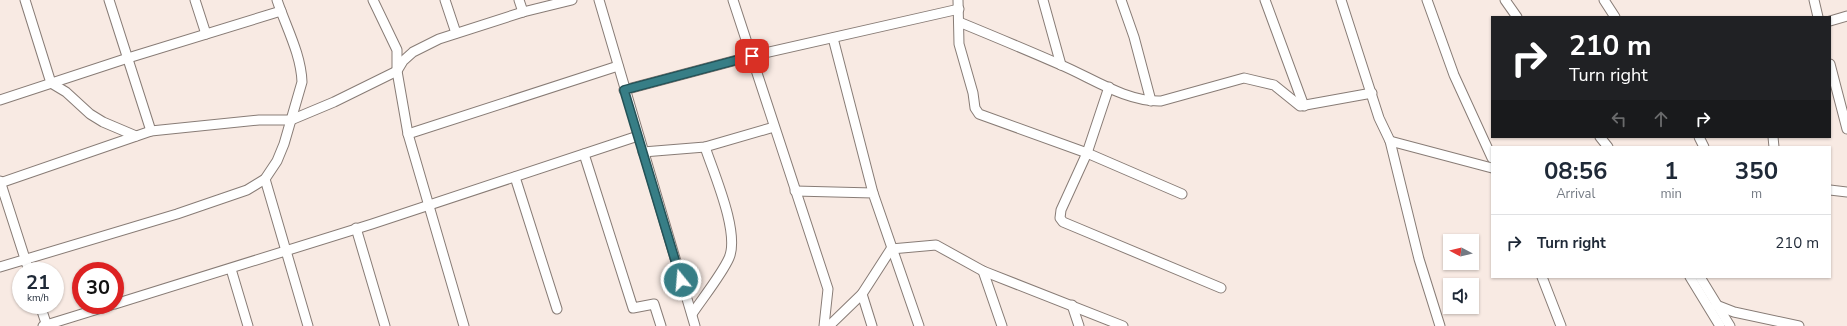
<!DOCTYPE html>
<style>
body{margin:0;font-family:"Nunito Sans",sans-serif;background:#f6f6f7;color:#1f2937;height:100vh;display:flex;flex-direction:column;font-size:15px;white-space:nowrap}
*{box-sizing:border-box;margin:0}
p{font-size:13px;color:#747a83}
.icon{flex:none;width:22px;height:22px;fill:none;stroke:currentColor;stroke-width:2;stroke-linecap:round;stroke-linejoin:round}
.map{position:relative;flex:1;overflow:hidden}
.panel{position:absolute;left:1491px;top:146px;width:340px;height:132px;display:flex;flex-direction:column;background:#fff;border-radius:0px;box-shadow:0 1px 3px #0004}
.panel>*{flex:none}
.banner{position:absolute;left:1491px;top:16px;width:340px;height:122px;border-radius:0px;box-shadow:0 1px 3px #0004;background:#202124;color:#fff;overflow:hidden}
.needle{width:26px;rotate:277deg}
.buttons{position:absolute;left:1443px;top:234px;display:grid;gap:8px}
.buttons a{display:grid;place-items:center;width:36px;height:36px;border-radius:0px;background:#fff;box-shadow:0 1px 3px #0004;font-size:20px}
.speed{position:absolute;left:12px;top:262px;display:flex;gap:8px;font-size:20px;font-weight:700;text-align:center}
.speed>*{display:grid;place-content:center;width:52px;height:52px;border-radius:50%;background:#fff;box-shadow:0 1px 3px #0004;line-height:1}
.speed small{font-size:10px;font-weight:400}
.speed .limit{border:6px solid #d22;background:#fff;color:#111}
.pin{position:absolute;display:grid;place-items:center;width:34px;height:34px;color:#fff;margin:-17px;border-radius:8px;box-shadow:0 2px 6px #0006}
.me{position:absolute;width:44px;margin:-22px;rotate:343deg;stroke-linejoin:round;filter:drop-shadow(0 0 3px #0008)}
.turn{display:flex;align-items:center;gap:14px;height:84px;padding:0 12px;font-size:18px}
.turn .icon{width:52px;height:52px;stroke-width:2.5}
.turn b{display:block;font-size:28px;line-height:34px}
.lanes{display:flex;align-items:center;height:38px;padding:0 12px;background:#0003;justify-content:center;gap:20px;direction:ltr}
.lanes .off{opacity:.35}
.eta{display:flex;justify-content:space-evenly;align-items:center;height:68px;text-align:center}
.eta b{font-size:24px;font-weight:700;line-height:28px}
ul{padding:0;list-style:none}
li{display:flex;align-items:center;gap:12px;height:56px;padding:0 12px;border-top:1px solid #e0e1e3}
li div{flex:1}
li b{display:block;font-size:15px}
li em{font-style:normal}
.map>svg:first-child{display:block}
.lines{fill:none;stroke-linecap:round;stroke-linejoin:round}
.minor-casing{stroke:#887c76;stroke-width:11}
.minor{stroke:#fff;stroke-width:9}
.route-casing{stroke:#245257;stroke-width:10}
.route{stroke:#377e86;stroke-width:7}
</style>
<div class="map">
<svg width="1847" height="326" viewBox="0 0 1847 326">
<rect width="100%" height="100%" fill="#f8eae3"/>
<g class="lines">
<g class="minor-casing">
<g id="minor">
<path d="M25 0 51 83 66 92 90 114 103 122 136 136"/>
<path d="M109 0 151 131"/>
<path d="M195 0 206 34"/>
<path d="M373 0 397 50V71L408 134 464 326"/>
<path d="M445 0 456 33"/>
<path d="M519 0 523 12"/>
<path d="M599 0 695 326"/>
<path d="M733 0 828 289 824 326"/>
<path d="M958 0 959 44 973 93 975 108 979 114 1087 153 1182 194"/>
<path d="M1043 0 1061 65"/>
<path d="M1121 0 1134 37 1151 101"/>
<path d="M1265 0 1304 106"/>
<path d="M1341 0 1379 118 1390 141 1419 259 1440 326"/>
<path d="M1427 0 1454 75 1492 158"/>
<path d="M1505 0 1517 17"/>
<path d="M1604 0 1615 17"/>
<path d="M1814 0 1818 17"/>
<path d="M1830 21 1847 16"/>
<path d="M959 22C993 36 1027 50 1061 65 1092 78 1126 102 1161 101L1244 78 1274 85 1300 106 1372 93"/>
<path d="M833 38 873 193"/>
<path d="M1830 64 1847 129"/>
<path d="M1109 87 1087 153 1061 210 1060 218 1063 222 1221 288"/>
<path d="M624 90 752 56 959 9"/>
<path d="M0 100 128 58 281 11"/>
<path d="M408 134 618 66"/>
<path d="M1600 137 1608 147"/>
<path d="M1699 137 1704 147"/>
<path d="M1773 137 1774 147"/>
<path d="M1390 141 1492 168"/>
<path d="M643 152 705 147 774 127"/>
<path d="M584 154 633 308 654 304 661 326"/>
<path d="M515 177 557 309"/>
<path d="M265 179 308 326"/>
<path d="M0 181 29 271"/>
<path d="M0 183 151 131 259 120H291L334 102 397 71 403 61 413 52 439 39 523 12 572 0"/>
<path d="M1830 190 1847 192"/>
<path d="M795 191 873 193 919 326"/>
<path d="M356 228 385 326"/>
<path d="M0 267 177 214 247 190 265 179 277 161 284 144 302 82C301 54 286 27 277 0"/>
<path d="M231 269 248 326"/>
<path d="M983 271 1002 326"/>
<path d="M1542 277 1561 326"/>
<path d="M1690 277 1720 326"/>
<path d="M1700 277 1730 326"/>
<path d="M862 294 872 326"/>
<path d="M115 304 372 224 638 136"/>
<path d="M40 305 47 326"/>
<path d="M1072 305 1079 326"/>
<path d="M1716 305 1734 312 1799 326"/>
<path d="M692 314C702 299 722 274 729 258 740 233 714 174 705 147"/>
<path d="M43 326 111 305"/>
<path d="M829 326 862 294 891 249 936 245 983 271 1123 326"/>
</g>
</g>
<use href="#minor" class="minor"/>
</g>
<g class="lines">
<g class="route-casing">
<path id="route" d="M681 280 624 90 752 56"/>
</g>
<use href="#route" class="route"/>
</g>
</svg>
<div class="buttons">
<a><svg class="needle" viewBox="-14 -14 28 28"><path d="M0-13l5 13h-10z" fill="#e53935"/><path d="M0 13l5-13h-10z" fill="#747a83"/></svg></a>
<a><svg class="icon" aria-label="sound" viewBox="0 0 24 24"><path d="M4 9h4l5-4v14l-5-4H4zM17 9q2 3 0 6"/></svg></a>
</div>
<div class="speed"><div>21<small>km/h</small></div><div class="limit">30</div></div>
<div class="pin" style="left:752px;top:56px;background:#d93025"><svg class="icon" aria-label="arrive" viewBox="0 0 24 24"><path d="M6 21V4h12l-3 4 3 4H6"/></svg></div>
<svg class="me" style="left:681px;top:280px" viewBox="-20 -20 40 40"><circle r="17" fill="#377e86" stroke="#fff" stroke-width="3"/><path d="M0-11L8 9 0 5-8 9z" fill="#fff"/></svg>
<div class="banner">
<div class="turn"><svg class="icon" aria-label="right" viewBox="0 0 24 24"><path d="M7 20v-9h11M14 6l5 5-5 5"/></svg><div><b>210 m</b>Turn right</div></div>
<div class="lanes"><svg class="icon off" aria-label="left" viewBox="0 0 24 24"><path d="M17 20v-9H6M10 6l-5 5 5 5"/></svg><svg class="icon off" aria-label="ahead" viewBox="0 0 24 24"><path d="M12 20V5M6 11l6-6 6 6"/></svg><svg class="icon" aria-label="right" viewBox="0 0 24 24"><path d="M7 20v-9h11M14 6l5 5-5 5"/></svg></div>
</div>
<section class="panel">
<div class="eta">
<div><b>08:56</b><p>Arrival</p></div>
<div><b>1</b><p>min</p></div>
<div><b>350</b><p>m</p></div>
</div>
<ul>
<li><svg class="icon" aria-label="right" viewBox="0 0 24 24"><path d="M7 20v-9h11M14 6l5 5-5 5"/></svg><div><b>Turn right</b></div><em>210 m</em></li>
</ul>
</section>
</div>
